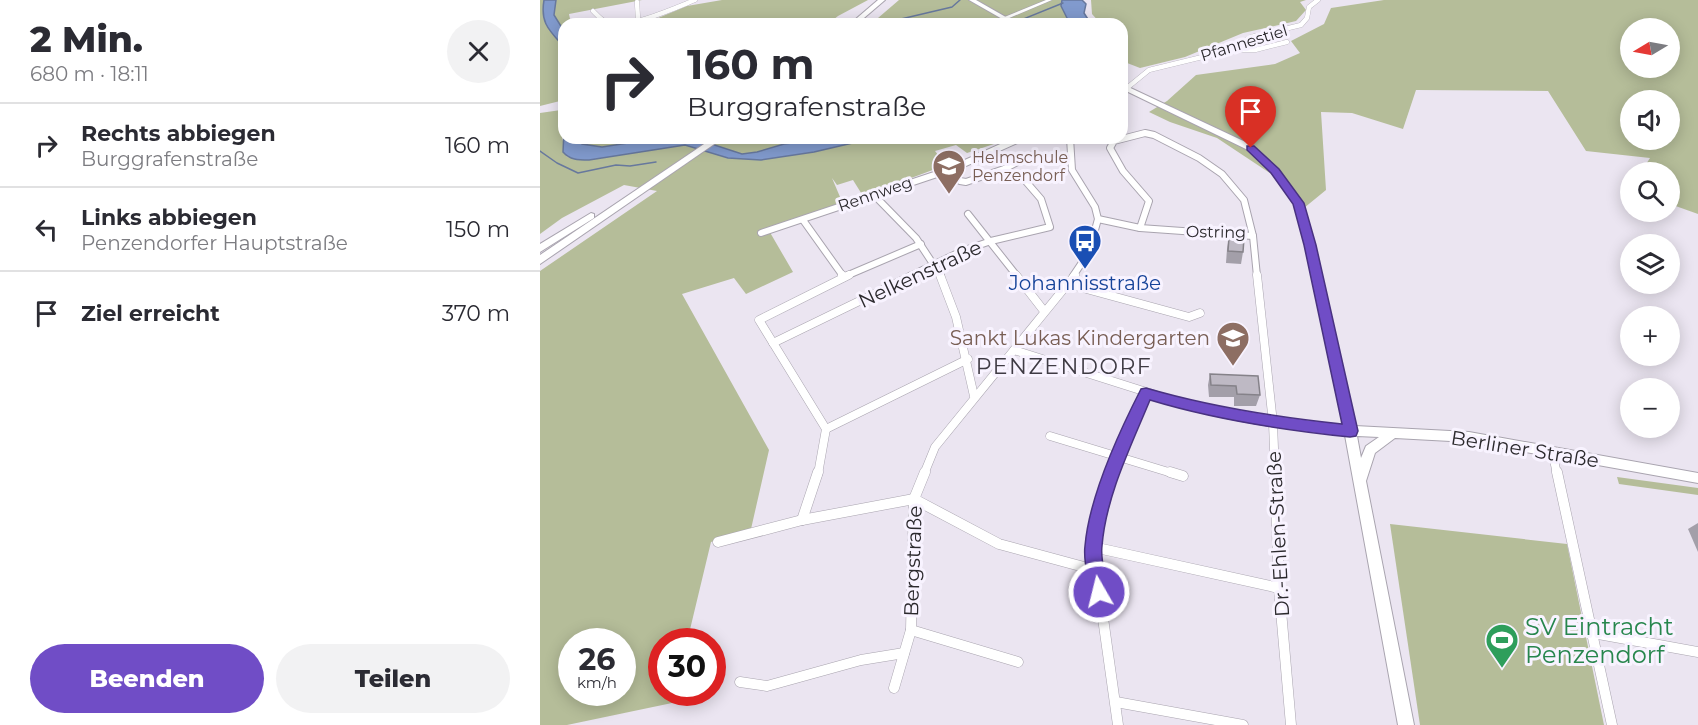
<!DOCTYPE html>
<html lang="de">
<meta charset="utf-8">
<style>
body{margin:0;font-family:Montserrat,sans-serif;background:#f2f2f3;color:#2b2b33;height:100vh;display:flex;flex-direction:column;font-size:22px;white-space:nowrap}
*{box-sizing:border-box;margin:0}
p{font-size:20px;color:#7c7c81}
.icon{flex:none;width:33px;height:33px;fill:none;stroke:currentColor;stroke-width:2;stroke-linecap:round;stroke-linejoin:round}
.map{position:relative;flex:1;overflow:hidden}
.panel{display:flex;flex-direction:column;background:#fff;width:540px}
.panel>*{flex:none}
.top-card{position:absolute;left:18px;top:18px;width:570px;height:126px;border-radius:18px;box-shadow:0 3px 15px #0003;background:#fff;color:#2b2b33;overflow:hidden}
.needle{width:39px;rotate:260deg}
.controls{position:absolute;left:1080px;top:18px;display:grid;gap:12px}
.controls a{display:grid;place-items:center;width:60px;height:60px;border-radius:50%;background:#fff;box-shadow:0 3px 15px #0003;font-size:30px}
.speed{position:absolute;left:18px;top:628px;display:flex;gap:12px;font-size:30px;font-weight:700;text-align:center}
.speed>*{display:grid;place-content:center;width:78px;height:78px;border-radius:50%;background:#fff;box-shadow:0 3px 15px #0003;line-height:1}
.speed small{font-size:15px;font-weight:400}
.speed .limit{border:9px solid #d22;background:#fff;color:#111}
.pin{position:absolute;display:grid;place-items:center;width:51px;height:51px;color:#fff;margin:-62px -26px;border-radius:50% 50% 50% 0;rotate:-45deg;box-shadow:0 0 6px #0007}
.pin .icon{rotate:45deg}
.me{position:absolute;width:66px;margin:-33px;rotate:352deg;stroke-linejoin:round;filter:drop-shadow(0 0 4px #0008)}
.turn{display:flex;align-items:center;gap:21px;height:126px;padding:0 30px;font-size:27px}
.turn .icon{width:78px;height:78px;stroke-width:2.5}
.turn b{display:block;font-size:42px;line-height:51px}
.round{display:grid;place-items:center;flex:none;width:63px;height:63px;border-radius:32px;background:#f2f2f3}
.head{display:flex;align-items:center;justify-content:space-between;height:102px;padding:0 30px}
h1{font-size:36px;font-weight:800;line-height:45px}
.primary-button{display:flex;gap:12px;margin-top:auto;padding:12px 30px}
.primary-button a{flex:1;height:69px;border-radius:36px;background:#704dc6;color:#fff;font-size:24px;font-weight:800;line-height:69px;text-align:center}
.primary-button a+a{background:#f2f2f3;color:#2b2b33}
ul{padding:0;list-style:none}
li{display:flex;align-items:center;gap:18px;height:84px;padding:0 30px;border-top:2px solid #e1e1e2}
li div{flex:1}
li b{display:block;font-size:22px}
li em{font-style:normal}
main{display:flex;flex:1;min-height:0}
.map>svg:first-child{display:block}
.green{fill:#b5bd99;fill-rule:evenodd}
.water{fill:#819acd;stroke:#67789d;stroke-width:1.5}
.lines{fill:none;stroke-linecap:round;stroke-linejoin:round}
.stream{stroke:#67789d;stroke-width:1.5}
.minor-far3-casing{stroke:#a9a4af;stroke-width:5}
.minor-far2-casing{stroke:#a9a4af;stroke-width:8}
.minor-far1-casing{stroke:#a9a4af;stroke-width:9}
.minor-casing{stroke:#a9a4af;stroke-width:11}
.tertiary-casing{stroke:#a9a4af;stroke-width:1}
.secondary-casing{stroke:#a9a4af;stroke-width:2}
.trunk-casing{stroke:#a9a4af;stroke-width:2}
.minor-far3{stroke:#fff;stroke-width:4.5}
.minor-far2{stroke:#fff;stroke-width:6}
.minor-far1{stroke:#fff;stroke-width:8}
.minor{stroke:#fff;stroke-width:10}
.tertiary{fill:#fff;fill-rule:evenodd}
.secondary{fill:#fff;fill-rule:evenodd}
.trunk{fill:#fff;fill-rule:evenodd}
.wall{fill:#a39fa9}
.building{fill:#beb9c4;stroke:#858289;stroke-width:1.5}
.route{fill:#704dc6;stroke:#493281;stroke-width:1.5}
.labels{text-anchor:middle;dominant-baseline:central;stroke-width:6;stroke-linejoin:round;paint-order:stroke}
.far-street-label{font-size:16px;fill:#2b292d;stroke:#f8f3ff}
.far-education-label{font-size:16px;fill:#785e54;stroke:#f8f3ff;text-anchor:start}
.street-label{font-size:20px;fill:#2b292d;stroke:#f8f3ff}
.transit-label{font-size:20px;fill:#164399;stroke:#f8f3ff}
.education-label{font-size:20px;fill:#785e54;stroke:#f8f3ff;text-anchor:end}
.quarter-label{font-size:22px;letter-spacing:1.5px;fill:#3f3b44;stroke:#f8f3ff}
.near-leisure-label{font-size:24px;fill:#27864d;stroke:#f8f3ff;text-anchor:start}
</style>
<main>
<section class="panel">
<div class="head"><div><h1>2 Min.</h1><p>680 m · 18:11</p></div><a class="round"><svg class="icon" aria-label="close" viewBox="0 0 24 24"><path d="M6 6l12 12M18 6L6 18"/></svg></a></div>
<ul>
<li><svg class="icon" aria-label="right" viewBox="0 0 24 24"><path d="M7 20v-9h11M14 6l5 5-5 5"/></svg><div><b>Rechts abbiegen</b><p>Burggrafenstraße</p></div><em>160 m</em></li>
<li><svg class="icon" aria-label="left" viewBox="0 0 24 24"><path d="M17 20v-9H6M10 6l-5 5 5 5"/></svg><div><b>Links abbiegen</b><p>Penzendorfer Hauptstraße</p></div><em>150 m</em></li>
<li><svg class="icon" aria-label="arrive" viewBox="0 0 24 24"><path d="M6 21V4h12l-3 4 3 4H6"/></svg><div><b>Ziel erreicht</b></div><em>370 m</em></li>
</ul>
<div class="primary-button"><a>Beenden</a><a>Teilen</a></div>
</section>
<div class="map">
<svg width="1158" height="725" viewBox="0 0 1158 725">
<rect width="100%" height="100%" fill="#ebe5f1"/>
<g class="green">
<path d="M0 0H102L29 14 31 24H24V100L0 106Z"/>
<path d="M182 0H328L298 16 288 24 179 22 113 24 111 21 147 6Z"/>
<path d="M359 0H522L521 6 530 24H331Z"/>
<path d="M551 0H766L760 2 766 10 756 21 703 33 645 57 600 68 582 61V24H561L552 14Z"/>
<path d="M844 0H1158V214L1130 204V172H1101L1110 158 1046 151 1008 91 876 90 863 129 812 113 781 112 786 190 764 208 748 185 677 138 630 122 609 112 627 101 656 75 735 64 760 53 751 41 784 24 791 8ZM1090 28H1130V68H1090ZM1090 100H1130V140H1090Z"/>
<path d="M21 110 24 111 22 137 27 157 49 160 132 145H145L188 158 221 160 274 152 334 138H460V142L427 153 416 145 395 151 406 165 323 196 313 180 297 185 292 178 303 204 228 229 253 272 206 294 194 278 142 294 229 450 211 529 171 542 147 642H122V693H134L132 703 27 725H0V271L117 191 84 185 22 218 0 234V113ZM32 642H82V693H32Z"/>
<path d="M40 138H121L62 147 42 144Z"/>
<path d="M153 138H294L244 144 217 152 202 154Z"/>
<path d="M1077 477 1158 488V495L1079 484Z"/>
<path d="M850 524 1027 544 1064 725H880Z"/>
</g>
<g class="water">
<path d="M4 0H16L14 15 24 31V47C9 30 0 23 4 0Z"/>
<path d="M522 0H542L546 4 544 13 551 24H530L521 6Z"/>
<path d="M24 131V138H40L42 144 62 147 121 138H153L202 154 217 152 244 144 294 138H334L274 152 221 160 188 158 145 145 49 160C38 160 30 160 23 152Z"/>
</g>
<g class="lines">
<g class="stream">
<path d="M361 19 412 7 420 0"/>
<path d="M471 24 523 3"/>
<path d="M269 142 271 138"/>
<path d="M0 151 17 163 38 173 76 165 90 166 116 162"/>
</g>
<g class="minor-far3-casing">
<g id="minor-far3">
<path d="M97 2 98 19 105 24"/>
<path d="M53 11C57 15 62 21 68 23 89 29 135 8 155 0"/>
<path d="M691 50H715L747 42"/>
<path d="M582 92 609 70 691 50 711 37 761 25 767 18 769 7 778 0"/>
</g>
</g>
<g class="minor-far2-casing">
<g id="minor-far2">
<path d="M530 138 532 170 555 207 558 219 549 252 533 276"/>
<path d="M412 169 420 181 426 182 464 169 491 155"/>
<path d="M333 194 376 238 401 276"/>
<path d="M428 214 477 276"/>
<path d="M558 219 600 228 713 236"/>
<path d="M263 220 303 276"/>
<path d="M600 228 609 201 583 171 570 148 574 141 605 133 614 135 659 158 682 174 704 200 713 236 717 276"/>
<path d="M221 233 412 169 481 138"/>
<path d="M306 276 381 244"/>
<path d="M370 276 422 251 451 241 510 227 501 199 482 177"/>
</g>
</g>
<g class="minor-far1-casing">
<g id="minor-far1">
<path d="M302 275 304 277"/>
<path d="M400 275 416 317 434 396"/>
<path d="M476 275 504 311"/>
<path d="M717 275 733 423 735 474"/>
<path d="M528 284 649 317 660 313"/>
<path d="M233 343 373 275"/>
<path d="M474 350 657 408 733 423 811 431"/>
<path d="M286 429 428 359"/>
<path d="M510 436 635 474"/>
<path d="M1012 451 1017 474"/>
<path d="M278 474 286 429 219 320 309 275"/>
<path d="M384 474 395 447 535 275"/>
<path d="M573 474 606 393"/>
</g>
</g>
<g class="minor-casing">
<g id="minor">
<path d="M573 472 553 547 578 725"/>
<path d="M630 472 643 476"/>
<path d="M735 472 739 588 751 725"/>
<path d="M1017 472 1072 725"/>
<path d="M374 499 459 544 555 570"/>
<path d="M262 520 278 472"/>
<path d="M178 542 262 520 374 499"/>
<path d="M553 547 739 588"/>
<path d="M371 630 478 662"/>
<path d="M1053 633 1158 652"/>
<path d="M200 682 227 686 321 660 364 653"/>
<path d="M354 688 371 630 374 499 385 472"/>
<path d="M576 702 703 725"/>
</g>
</g>
<g class="tertiary-casing">
<path id="tertiary" d="M506 0H512L467 19 462 18Z"/>
</g>
<g class="secondary-casing">
<g id="secondary">
<path d="M429 0H436L478 24H471Z"/>
<path d="M582 84 714 146 738 169 761 201 774 245 815 426 929 432 1158 473V483L929 442 855 438 835 453 826 481 874 725H858L800 408 766 245 754 203 732 173 708 150 582 89ZM817 436 839 437 826 446 821 458Z"/>
</g>
</g>
<g class="trunk-casing">
<g id="trunk">
<path d="M338 0H345L317 24H310Z"/>
<path d="M173 138H183L0 264V255Z"/>
<path d="M51 213 54 214V218L0 252V244Z"/>
</g>
</g>
<use href="#minor-far3" class="minor-far3"/>
<use href="#minor-far2" class="minor-far2"/>
<use href="#minor-far1" class="minor-far1"/>
<use href="#minor" class="minor"/>
<use href="#tertiary" class="tertiary"/>
<use href="#secondary" class="secondary"/>
<use href="#trunk" class="trunk"/>
</g>
<g class="wall">
<path d="M689 237 703 252 701 264 686 263 687 249Z"/>
<path d="M670 374 720 395 716 406H694V397H669L668 385Z"/>
<path d="M1158 523V552L1148 529Z"/>
</g>
<g class="building">
<path d="M689 237 704 238 703 252 688 251Z"/>
<path d="M670 374 718 376 720 395 697 394 696 386 671 385Z"/>
</g>
<path class="route" d="M707 146H714L739 169 764 203 776 245 818 431 816 436 810 437C742 430 676 420 610 400 591 446 566 496 562 546 560 560 566 577 568 592L565 598 559 601 553 598 550 592C548 577 543 560 545 546 549 498 579 432 601 389L606 388C671 407 735 417 802 424L764 245 753 204 731 173 707 150Z"/>
<defs>
<g id="school-pin" transform="scale(1.725)"><path d="M0 17L-7.5 6A9.5 9.5 0 1 1 7.5 6Z" fill="#8d6e63" stroke="#f8f3ff"/><path d="M0-5L7-2L0 1L-7-2ZM-4 1L0 2.5L4 1V4Q0 6-4 4Z" fill="#fff"/></g>
<g id="bus-pin" transform="scale(1.725)"><path d="M0 17L-7.5 6A9.5 9.5 0 1 1 7.5 6Z" fill="#1a4fb4" stroke="#f8f3ff"/><path d="M-5-6H5V4H4V6H2V4H-2V6H-4V4H-5ZM-3.5-4V0h7V-4ZM-3.5 1.2v1.5H-2V1.2ZM2 1.2v1.5H3.5V1.2Z" fill="#fff"/></g>
<g id="stadium-pin" transform="scale(1.725)"><path d="M0 17L-7.5 6A9.5 9.5 0 1 1 7.5 6Z" fill="#2e9e5b" stroke="#f8f3ff"/><path d="M0-5a6.5 5 0 1 0 0 10a6.5 5 0 1 0 0-10ZM-3.5-1.8h7v3.6h-7Z" fill="#fff"/></g>
</defs>
<g fill-rule="evenodd">
<use href="#school-pin" x="409" y="166"/>
<use href="#bus-pin" x="545" y="241"/>
<use href="#school-pin" x="693" y="338"/>
<use href="#stadium-pin" x="962" y="640"/>
</g>
<g class="labels">
<g class="far-street-label">
<text transform="translate(704 43) rotate(-17)">Pfannestiel</text>
<text transform="translate(335 194) rotate(-19)">Rennweg</text>
<text transform="translate(676 232) rotate(1)">Ostring</text>
</g>
<g class="far-education-label">
<text x="432" y="157">Helmschule<tspan x="432" dy="18">Penzendorf</tspan></text>
</g>
<g class="street-label">
<text transform="translate(380 274) rotate(-25)">Nelkenstraße</text>
<text transform="translate(985 449) rotate(9)">Berliner Straße</text>
<text transform="translate(738 534) rotate(-93)">Dr.-Ehlen-Straße</text>
<text transform="translate(373 561) rotate(-88)">Bergstraße</text>
</g>
<g class="transit-label">
<text x="545" y="283">Johannisstraße</text>
</g>
<g class="education-label">
<text x="670" y="338">Sankt Lukas Kindergarten</text>
</g>
<g class="quarter-label">
<text x="524" y="366">PENZENDORF</text>
</g>
<g class="near-leisure-label">
<text x="985" y="626">SV Eintracht<tspan x="985" dy="28">Penzendorf</tspan></text>
</g>
</g>
</svg>
<div class="controls">
<a><svg class="needle" viewBox="-14 -14 28 28"><path d="M0-13l5 13h-10z" fill="#e53935"/><path d="M0 13l5-13h-10z" fill="#7c7c81"/></svg></a>
<a><svg class="icon" aria-label="sound" viewBox="0 0 24 24"><path d="M4 9h4l5-4v14l-5-4H4zM17 9q2 3 0 6"/></svg></a>
<a><svg class="icon" aria-label="search" viewBox="0 0 24 24"><circle cx="10" cy="10" r="6"/><path d="M15 15l6 6"/></svg></a>
<a><svg class="icon" aria-label="layers" viewBox="0 0 24 24"><path d="M12 4l9 5-9 5-9-5zM3 14l9 5 9-5"/></svg></a>
<a>+</a>
<a>−</a>
</div>
<div class="speed"><div>26<small>km/h</small></div><div class="limit">30</div></div>
<div class="pin" style="left:711px;top:148px;background:#d93025"><svg class="icon" aria-label="arrive" viewBox="0 0 24 24"><path d="M6 21V4h12l-3 4 3 4H6"/></svg></div>
<svg class="me" style="left:559px;top:592px" viewBox="-20 -20 40 40"><circle r="17" fill="#704dc6" stroke="#fff" stroke-width="3"/><path d="M0-11L8 9 0 5-8 9z" fill="#fff"/></svg>
<div class="top-card">
<div class="turn"><svg class="icon" aria-label="right" viewBox="0 0 24 24"><path d="M7 20v-9h11M14 6l5 5-5 5"/></svg><div><b>160 m</b>Burggrafenstraße</div></div>
</div>
</div>
</main>
